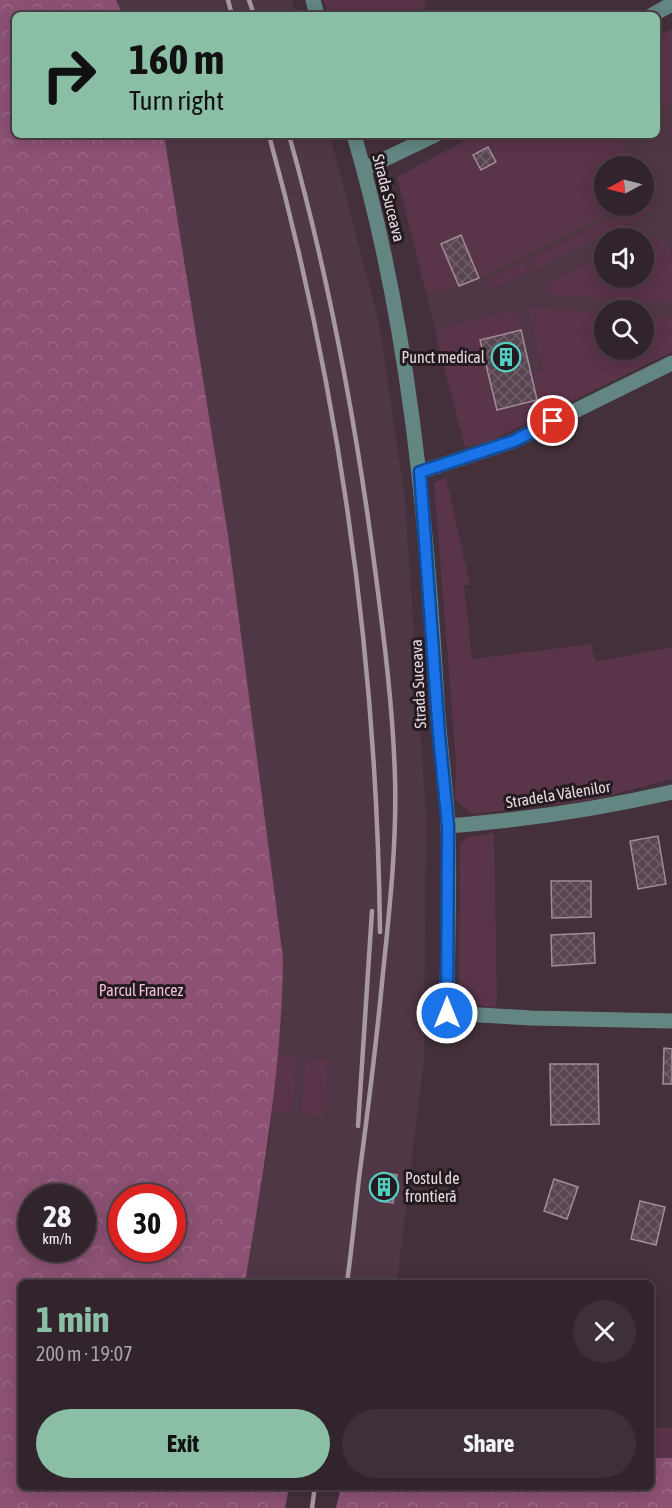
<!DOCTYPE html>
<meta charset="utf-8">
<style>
body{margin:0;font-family:"Asap Condensed",sans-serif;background:#3d3038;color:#f1f3f6;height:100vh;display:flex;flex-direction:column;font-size:22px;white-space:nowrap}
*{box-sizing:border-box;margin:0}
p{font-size:20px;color:#a8a4a9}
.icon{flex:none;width:33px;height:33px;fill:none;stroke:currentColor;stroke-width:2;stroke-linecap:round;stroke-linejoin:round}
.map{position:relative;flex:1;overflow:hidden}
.side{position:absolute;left:18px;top:1280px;width:636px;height:210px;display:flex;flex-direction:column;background:#32242c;border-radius:9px;box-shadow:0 3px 15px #0003,0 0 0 2px #4d4148}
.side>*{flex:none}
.top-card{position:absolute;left:12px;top:12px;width:648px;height:126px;border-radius:9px;box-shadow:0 3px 15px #0003,0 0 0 2px #4d4148;background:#8abfa5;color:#111;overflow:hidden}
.needle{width:39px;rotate:263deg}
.buttons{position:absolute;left:594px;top:156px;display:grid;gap:12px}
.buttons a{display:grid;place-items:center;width:60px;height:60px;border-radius:50%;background:#32242c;box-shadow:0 3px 15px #0003,0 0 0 2px #4d4148;font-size:30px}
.speed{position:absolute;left:18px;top:1184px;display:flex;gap:12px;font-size:30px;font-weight:700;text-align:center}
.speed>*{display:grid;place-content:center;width:78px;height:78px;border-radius:50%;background:#32242c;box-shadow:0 3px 15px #0003,0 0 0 2px #4d4148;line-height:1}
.speed small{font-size:15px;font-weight:400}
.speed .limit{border:9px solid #d22;background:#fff;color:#111}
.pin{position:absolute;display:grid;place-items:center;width:51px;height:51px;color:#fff;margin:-26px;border:3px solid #fff;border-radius:50%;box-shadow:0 2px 6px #0007}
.me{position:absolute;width:66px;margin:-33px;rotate:0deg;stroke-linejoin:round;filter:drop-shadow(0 0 4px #0008)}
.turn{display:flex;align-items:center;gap:21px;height:126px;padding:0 18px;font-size:27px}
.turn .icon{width:78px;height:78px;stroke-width:2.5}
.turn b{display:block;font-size:42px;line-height:51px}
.round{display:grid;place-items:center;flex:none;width:63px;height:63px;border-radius:32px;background:#3d3038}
.overview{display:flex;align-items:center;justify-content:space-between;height:102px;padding:0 18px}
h1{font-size:36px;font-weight:700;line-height:45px;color:#8abfa5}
.action{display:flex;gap:12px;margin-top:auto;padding:12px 18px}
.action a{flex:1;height:69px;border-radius:36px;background:#8abfa5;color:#111;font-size:24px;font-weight:700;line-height:69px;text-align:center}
.action a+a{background:#3d3038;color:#f1f3f6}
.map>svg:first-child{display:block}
.built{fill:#503745;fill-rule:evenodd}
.green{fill:#5a3449}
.forest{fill:url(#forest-crowns);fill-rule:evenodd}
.building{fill:url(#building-cross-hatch);stroke:#a28c97;stroke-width:1.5}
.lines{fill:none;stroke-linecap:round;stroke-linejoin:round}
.minor{stroke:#638682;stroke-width:15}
.rail{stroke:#a899a1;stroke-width:4.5}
.route-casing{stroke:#114b97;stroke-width:15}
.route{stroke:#1a73e8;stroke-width:10}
.labels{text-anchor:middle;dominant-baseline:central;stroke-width:6;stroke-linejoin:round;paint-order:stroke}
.street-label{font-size:16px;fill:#e6dae0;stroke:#241b20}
.poi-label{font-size:16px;fill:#e6dae0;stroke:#241b20;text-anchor:end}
.park-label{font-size:16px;fill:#f5bfdc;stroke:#241b20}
</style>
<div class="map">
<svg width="672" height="1508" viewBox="0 0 672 1508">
<defs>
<pattern id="forest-crowns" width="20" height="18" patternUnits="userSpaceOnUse" patternTransform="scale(1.5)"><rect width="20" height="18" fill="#8c5173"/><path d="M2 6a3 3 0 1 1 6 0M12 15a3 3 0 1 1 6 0" fill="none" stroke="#9c6987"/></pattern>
<pattern id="building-cross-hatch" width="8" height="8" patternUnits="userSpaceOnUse" patternTransform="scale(1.5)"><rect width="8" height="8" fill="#59454f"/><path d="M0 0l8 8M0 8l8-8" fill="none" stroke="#715f68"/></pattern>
</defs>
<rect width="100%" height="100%" fill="#43303a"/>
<g class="built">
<path d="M116 0H292L296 15H123Z"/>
<path d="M672 29V352L465 447 397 177 475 135H657V37ZM604 166H644V206H604ZM604 238H644V278H604ZM604 310H644V350H604Z"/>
<path d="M164 135H330L379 323 405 498 426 814 424 1062 397 1282H245L270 1135 282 995 283 958 228 535Z"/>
</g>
<g class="green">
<path d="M324 0H427L424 2 426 8 403 15H328Z"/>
<path d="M672 29V103L657 112V37Z"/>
<path d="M475 135H616L632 166H604V206H622L479 278 461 235 442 244 459 286 426 293 397 177Z"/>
<path d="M649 201 653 210 536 269 531 259 640 206H644Z"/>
<path d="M641 235 661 238 672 253V303L552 295 545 290 546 283 604 253V278H644V238H634Z"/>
<path d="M524 262 529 271 493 290 488 281Z"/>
<path d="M528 307 604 313V350H644V316L672 319V352L488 442 465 447 435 333 456 324 516 310 521 330 480 340 497 409 537 400 531 373 543 370Z"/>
<path d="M446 477 470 585H464L472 659 591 644 596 662 672 647V779L592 800 472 814 455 799 456 761 434 483Z"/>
<path d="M494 833 497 999 495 1008 472 1004 459 984 460 845 467 837Z"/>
<path d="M277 1056 297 1058 292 1113 272 1111Z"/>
<path d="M306 1059 328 1061 323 1116 301 1114Z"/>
<rect x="651" y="1428" width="21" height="30"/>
</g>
<g class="forest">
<path d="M0 0H116L123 15H15V135H164L228 535 283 958C282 1067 263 1175 245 1282H21V1486L289 1487 285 1508H0ZM32 1197H82V1248H32ZM122 1197H172V1248H122Z"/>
<path d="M651 1458H672V1508H336L341 1487 651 1486Z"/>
</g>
<g class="building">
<path d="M488 147 496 162 481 170 473 155Z"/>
<path d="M461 235 479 278 459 286 441 244Z"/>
<path d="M521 330 537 400 497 410 480 340Z"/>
<path d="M658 836 666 884 638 889 630 841Z"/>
<path d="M551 881H591V917L552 918Z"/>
<path d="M594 933 595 963 552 966 551 935Z"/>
<path d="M664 1048 672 1049V1084H663Z"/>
<path d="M550 1064H598L599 1124 551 1125Z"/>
<path d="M383 1173 397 1175 393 1203 380 1201V1194L371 1193 373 1179 382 1180Z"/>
<path d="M554 1179 578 1187 567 1219 544 1211Z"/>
<path d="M640 1201 665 1207 656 1245 631 1239Z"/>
</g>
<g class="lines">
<g class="minor">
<path d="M313 0 317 15"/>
<path d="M652 15 672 4"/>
<path d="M354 135C408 319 426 509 437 700 439 742 446 784 448 827 450 888 447 951 447 1013L531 1018 672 1021"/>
<path d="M364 169 435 135"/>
<path d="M420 472 514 441 672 363"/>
<path d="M448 826C524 820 598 809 672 792"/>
</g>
<g class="rail">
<path d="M228 0 232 15"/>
<path d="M249 0 254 15"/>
<path d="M269 135C340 394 377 663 380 932"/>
<path d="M289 135C329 277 356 423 375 569 384 638 393 708 395 778 397 850 388 922 381 993 375 1055 367 1117 359 1178 355 1213 352 1248 347 1282"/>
<path d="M358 1126 372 911"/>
<path d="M312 1508 315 1486"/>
</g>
</g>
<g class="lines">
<g class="route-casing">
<path id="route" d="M447 1013 448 826 439 735 420 472 514 441 553 421"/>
</g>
<use href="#route" class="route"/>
</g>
<defs>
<g id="building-ring" transform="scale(1.5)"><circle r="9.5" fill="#241b20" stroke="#56cec3" stroke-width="1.5"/><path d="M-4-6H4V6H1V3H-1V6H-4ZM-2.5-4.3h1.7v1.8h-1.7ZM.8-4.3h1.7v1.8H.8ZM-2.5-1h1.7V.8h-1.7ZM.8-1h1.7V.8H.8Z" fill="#56cec3"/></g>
</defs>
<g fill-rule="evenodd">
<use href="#building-ring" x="506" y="357"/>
<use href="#building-ring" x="384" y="1187"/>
</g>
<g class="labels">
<g class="street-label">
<text transform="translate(389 198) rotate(76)">Strada Suceava</text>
<text transform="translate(418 684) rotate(-93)">Strada Suceava</text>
<text transform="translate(558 794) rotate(-9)">Stradela Vălenilor</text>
</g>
<g class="poi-label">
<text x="485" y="357">Punct medical</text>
<text x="405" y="1178" text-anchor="start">Postul de<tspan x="405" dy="18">frontieră</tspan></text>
</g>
<g class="park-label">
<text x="141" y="990">Parcul Francez</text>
</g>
</g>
</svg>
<div class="buttons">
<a><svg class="needle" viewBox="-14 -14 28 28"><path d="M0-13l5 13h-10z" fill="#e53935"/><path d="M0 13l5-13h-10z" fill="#a8a4a9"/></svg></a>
<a><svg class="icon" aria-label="sound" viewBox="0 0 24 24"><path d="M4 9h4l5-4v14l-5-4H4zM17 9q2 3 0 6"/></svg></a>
<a><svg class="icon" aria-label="search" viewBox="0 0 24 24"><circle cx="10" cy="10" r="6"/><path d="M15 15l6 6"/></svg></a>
</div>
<div class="speed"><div>28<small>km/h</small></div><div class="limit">30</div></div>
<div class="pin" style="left:553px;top:421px;background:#d93025"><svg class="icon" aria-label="arrive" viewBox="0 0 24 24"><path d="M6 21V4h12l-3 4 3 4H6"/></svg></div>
<svg class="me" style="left:447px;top:1013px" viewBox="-20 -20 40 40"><circle r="17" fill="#1a73e8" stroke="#fff" stroke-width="3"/><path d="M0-11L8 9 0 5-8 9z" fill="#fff"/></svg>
<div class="top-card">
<div class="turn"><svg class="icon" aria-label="right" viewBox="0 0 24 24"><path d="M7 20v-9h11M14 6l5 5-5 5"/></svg><div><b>160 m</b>Turn right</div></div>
</div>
<section class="side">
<div class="overview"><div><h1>1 min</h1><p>200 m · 19:07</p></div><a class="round"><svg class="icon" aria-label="close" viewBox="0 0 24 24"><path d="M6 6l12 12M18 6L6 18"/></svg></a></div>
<div class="action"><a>Exit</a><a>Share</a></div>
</section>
</div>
